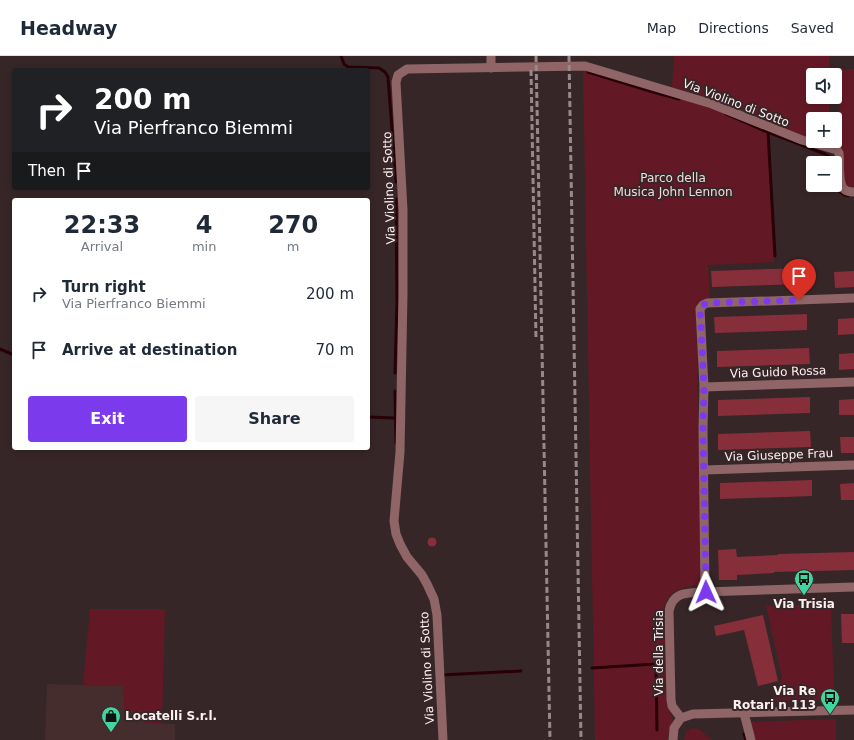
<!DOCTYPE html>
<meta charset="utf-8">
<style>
body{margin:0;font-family:"DejaVu Sans",sans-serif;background:#f6f6f7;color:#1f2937;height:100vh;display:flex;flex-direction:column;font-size:15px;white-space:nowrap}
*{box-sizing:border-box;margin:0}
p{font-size:13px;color:#747a83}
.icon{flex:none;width:22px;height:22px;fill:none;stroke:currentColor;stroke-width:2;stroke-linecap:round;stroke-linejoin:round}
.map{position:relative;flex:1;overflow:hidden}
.panel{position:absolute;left:12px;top:142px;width:358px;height:252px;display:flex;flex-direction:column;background:#fff;border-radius:4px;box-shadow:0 2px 6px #0003}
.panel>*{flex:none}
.hud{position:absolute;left:12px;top:12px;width:358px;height:122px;border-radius:4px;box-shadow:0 2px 6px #0003;background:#202124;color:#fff;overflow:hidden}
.controls{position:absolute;left:806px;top:12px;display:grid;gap:8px}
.controls a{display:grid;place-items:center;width:36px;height:36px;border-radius:4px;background:#fff;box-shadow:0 2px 6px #0003;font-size:20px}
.pin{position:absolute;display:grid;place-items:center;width:34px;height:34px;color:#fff;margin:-41px -17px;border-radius:50% 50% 50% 0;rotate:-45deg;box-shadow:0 0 4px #0007}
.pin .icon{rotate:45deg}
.me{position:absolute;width:44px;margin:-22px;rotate:359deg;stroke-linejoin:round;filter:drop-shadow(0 0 3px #0008)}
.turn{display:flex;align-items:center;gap:14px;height:84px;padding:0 16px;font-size:18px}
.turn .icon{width:52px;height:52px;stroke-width:2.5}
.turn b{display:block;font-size:28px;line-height:34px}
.then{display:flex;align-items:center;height:38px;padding:0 16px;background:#0003;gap:8px;font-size:15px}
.eta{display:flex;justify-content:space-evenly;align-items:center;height:68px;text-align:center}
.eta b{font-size:24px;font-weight:700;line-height:28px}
.primary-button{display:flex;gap:8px;margin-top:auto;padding:8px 16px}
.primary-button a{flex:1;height:46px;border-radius:4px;background:#7c3aed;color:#fff;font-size:16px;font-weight:700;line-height:46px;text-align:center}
.primary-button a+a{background:#f6f6f7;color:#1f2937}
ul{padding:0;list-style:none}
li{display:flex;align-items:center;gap:12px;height:56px;padding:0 16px}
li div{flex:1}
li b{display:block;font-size:15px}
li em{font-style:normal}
header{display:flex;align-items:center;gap:24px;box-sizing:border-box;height:56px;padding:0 20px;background:#fff;border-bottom:1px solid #e0e1e3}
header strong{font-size:19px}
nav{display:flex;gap:22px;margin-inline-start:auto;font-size:14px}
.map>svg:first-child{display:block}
.built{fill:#452d2e}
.green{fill:#631925}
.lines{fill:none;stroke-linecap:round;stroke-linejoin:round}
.stream{stroke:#280006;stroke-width:3}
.building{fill:#872e3b}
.minor{stroke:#8f6567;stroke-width:9}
.rail{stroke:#97898a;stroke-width:3;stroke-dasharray:6 3;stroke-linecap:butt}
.route{stroke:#7c3aed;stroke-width:7;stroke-dasharray:0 12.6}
.labels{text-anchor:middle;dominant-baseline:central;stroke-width:4;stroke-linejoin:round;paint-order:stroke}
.street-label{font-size:12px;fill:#fcf0f1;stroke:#372627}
.park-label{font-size:12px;fill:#f4d9da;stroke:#372627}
.poi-label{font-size:12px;font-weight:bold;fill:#fcf0f1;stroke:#372627}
</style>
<header>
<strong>Headway</strong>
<nav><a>Map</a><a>Directions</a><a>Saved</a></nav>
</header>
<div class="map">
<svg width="854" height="684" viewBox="0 0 854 684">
<rect width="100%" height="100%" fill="#372627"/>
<path class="built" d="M47 628 123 630 145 655V667L175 668V684H45Z"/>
<g class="green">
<path d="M674 0H829V19H813V41H829V63H813V83L790 75 727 47 672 31Z"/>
<path d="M583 13 709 49 767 74 774 206 708 209 710 242 700 247 696 255 702 529C685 530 668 533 664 552L667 649 673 664 668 680V684H595Z"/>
<path d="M854 13V131L848 130 845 129 841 93 838 14Z"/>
<path d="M831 548 834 644 773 645 782 621 766 550Z"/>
<path d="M90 553H165L162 667H145V655H124L123 630H83Z"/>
<path d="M836 663V684H755L751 666Z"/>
<path d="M693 672 700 674 711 684H684L687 675Z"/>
</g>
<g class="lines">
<g class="stream">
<path d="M341 0 344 8 348 11 379 12 385 16 388 21 396 126"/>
<path d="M588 16 653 36 679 43"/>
<path d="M726 58 760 73 825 98 832 102 835 107"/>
<path d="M768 76 775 200"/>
<path d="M836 122C836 132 838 137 848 140"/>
<path d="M0 293 14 299"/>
<path d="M395 317 397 246 396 143"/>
<path d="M395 335 396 387"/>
<path d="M368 361 395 362"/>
<path d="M592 612 656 608 657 674"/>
<path d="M442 619 521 615"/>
<path d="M744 678 746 684"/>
</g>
</g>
<g class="building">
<path d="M804 212V228L712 231 711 215Z"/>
<path d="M854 215V231L835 232 834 216Z"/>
<path d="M807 258V274L715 277 714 261Z"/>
<path d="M854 262V278L838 279V263Z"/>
<path d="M809 292 810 308 717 311V295Z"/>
<path d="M854 297V313L839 314V298Z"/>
<path d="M810 341V357L718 360V344Z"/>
<path d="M854 343V359H839V344Z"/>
<path d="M810 375 811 391 718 394V378Z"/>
<path d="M840 381H854V397H841Z"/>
<path d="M812 424V440L720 443V427Z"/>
<path d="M854 427V444H841L840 428Z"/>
<circle cx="432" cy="486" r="4.5"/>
<path d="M736 493 737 501 778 499V498L854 496V514L774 516V517L737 519V524H719L718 494Z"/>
<path d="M841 558H854V587H842Z"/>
<path d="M763 559 778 625 758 630 744 574 716 580 714 570Z"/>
</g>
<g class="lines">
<g class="minor">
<path d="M491 0V12"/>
<path d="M704 331 854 326"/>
<path d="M704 414 854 409"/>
<path d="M705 536 703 372 704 331 700 253 703 249 707 247 854 242"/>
<path d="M744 657 751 684"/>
<path d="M681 662 672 650 671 644 669 555C673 535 688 537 705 536L854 531"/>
<path d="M681 662 693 658 854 654"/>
<path d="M443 684 437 559 434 543 427 528 422 519 407 501 400 488 396 478 394 465 400 396 403 238V154L396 26 398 19 407 13 585 10 712 48 802 84 837 94 839 97C840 105 838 128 844 133 847 136 851 136 854 136"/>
<path d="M673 684 674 672 681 662"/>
</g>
<g class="rail">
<path d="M536 0 550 684"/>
<path d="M569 0 581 684"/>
<path d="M531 14 536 284"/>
</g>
</g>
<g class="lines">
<path class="route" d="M706 536 703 372 704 331 700 253 703 249 707 247 799 244"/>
</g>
<defs>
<g id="bus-pin" transform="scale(1)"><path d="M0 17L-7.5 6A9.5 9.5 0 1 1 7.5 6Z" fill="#42d4a0" stroke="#372627"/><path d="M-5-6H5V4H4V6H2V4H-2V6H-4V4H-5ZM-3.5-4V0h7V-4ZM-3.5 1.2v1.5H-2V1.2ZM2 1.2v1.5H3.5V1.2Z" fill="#111"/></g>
<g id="shop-pin" transform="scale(1)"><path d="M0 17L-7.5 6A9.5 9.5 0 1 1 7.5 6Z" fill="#42d4a0" stroke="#372627"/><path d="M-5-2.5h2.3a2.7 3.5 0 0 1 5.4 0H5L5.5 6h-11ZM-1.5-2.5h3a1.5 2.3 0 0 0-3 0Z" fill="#111"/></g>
</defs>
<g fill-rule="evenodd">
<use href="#bus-pin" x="804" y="523"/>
<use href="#bus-pin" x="830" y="642"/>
<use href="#shop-pin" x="111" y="660"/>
</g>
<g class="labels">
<g class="street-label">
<text transform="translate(736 47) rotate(21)">Via Violino di Sotto</text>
<text transform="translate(389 132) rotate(-92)">Via Violino di Sotto</text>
<text transform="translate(778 316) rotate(-2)">Via Guido Rossa</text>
<text transform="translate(779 399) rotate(-2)">Via Giuseppe Frau</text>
<text transform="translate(659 597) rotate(-90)">Via della Trisia</text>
<text transform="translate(427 612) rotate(-93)">Via Violino di Sotto</text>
</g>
<g class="park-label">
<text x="673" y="122">Parco della<tspan x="673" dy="14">Musica John Lennon</tspan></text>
</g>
<g class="poi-label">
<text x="804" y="548">Via Trisia</text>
<text x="816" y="635" text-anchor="end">Via Re<tspan x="816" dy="14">Rotari n 113</tspan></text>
<text x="125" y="660" text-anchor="start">Locatelli S.r.l.</text>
</g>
</g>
</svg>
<div class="controls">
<a><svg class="icon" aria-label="sound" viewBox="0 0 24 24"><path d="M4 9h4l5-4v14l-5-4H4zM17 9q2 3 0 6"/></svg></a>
<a>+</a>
<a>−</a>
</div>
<div class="pin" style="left:799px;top:244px;background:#d93025"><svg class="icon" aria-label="arrive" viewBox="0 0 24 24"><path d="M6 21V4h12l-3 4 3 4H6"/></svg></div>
<svg class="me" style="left:706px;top:536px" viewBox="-20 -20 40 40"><path d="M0-17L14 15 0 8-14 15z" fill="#7c3aed" stroke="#fff" stroke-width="4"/></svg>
<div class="hud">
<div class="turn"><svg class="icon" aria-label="right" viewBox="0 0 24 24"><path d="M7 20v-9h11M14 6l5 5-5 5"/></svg><div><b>200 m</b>Via Pierfranco Biemmi</div></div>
<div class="then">Then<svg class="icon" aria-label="arrive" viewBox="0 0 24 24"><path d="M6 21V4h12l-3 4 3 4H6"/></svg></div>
</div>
<section class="panel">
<div class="eta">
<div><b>22:33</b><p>Arrival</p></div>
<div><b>4</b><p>min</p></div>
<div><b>270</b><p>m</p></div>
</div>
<ul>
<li><svg class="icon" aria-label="right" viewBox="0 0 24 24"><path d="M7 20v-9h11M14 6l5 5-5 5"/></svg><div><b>Turn right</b><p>Via Pierfranco Biemmi</p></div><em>200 m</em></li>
<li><svg class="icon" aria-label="arrive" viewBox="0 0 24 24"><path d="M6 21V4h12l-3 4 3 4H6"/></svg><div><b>Arrive at destination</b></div><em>70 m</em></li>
</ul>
<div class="primary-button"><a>Exit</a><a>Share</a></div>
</section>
</div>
